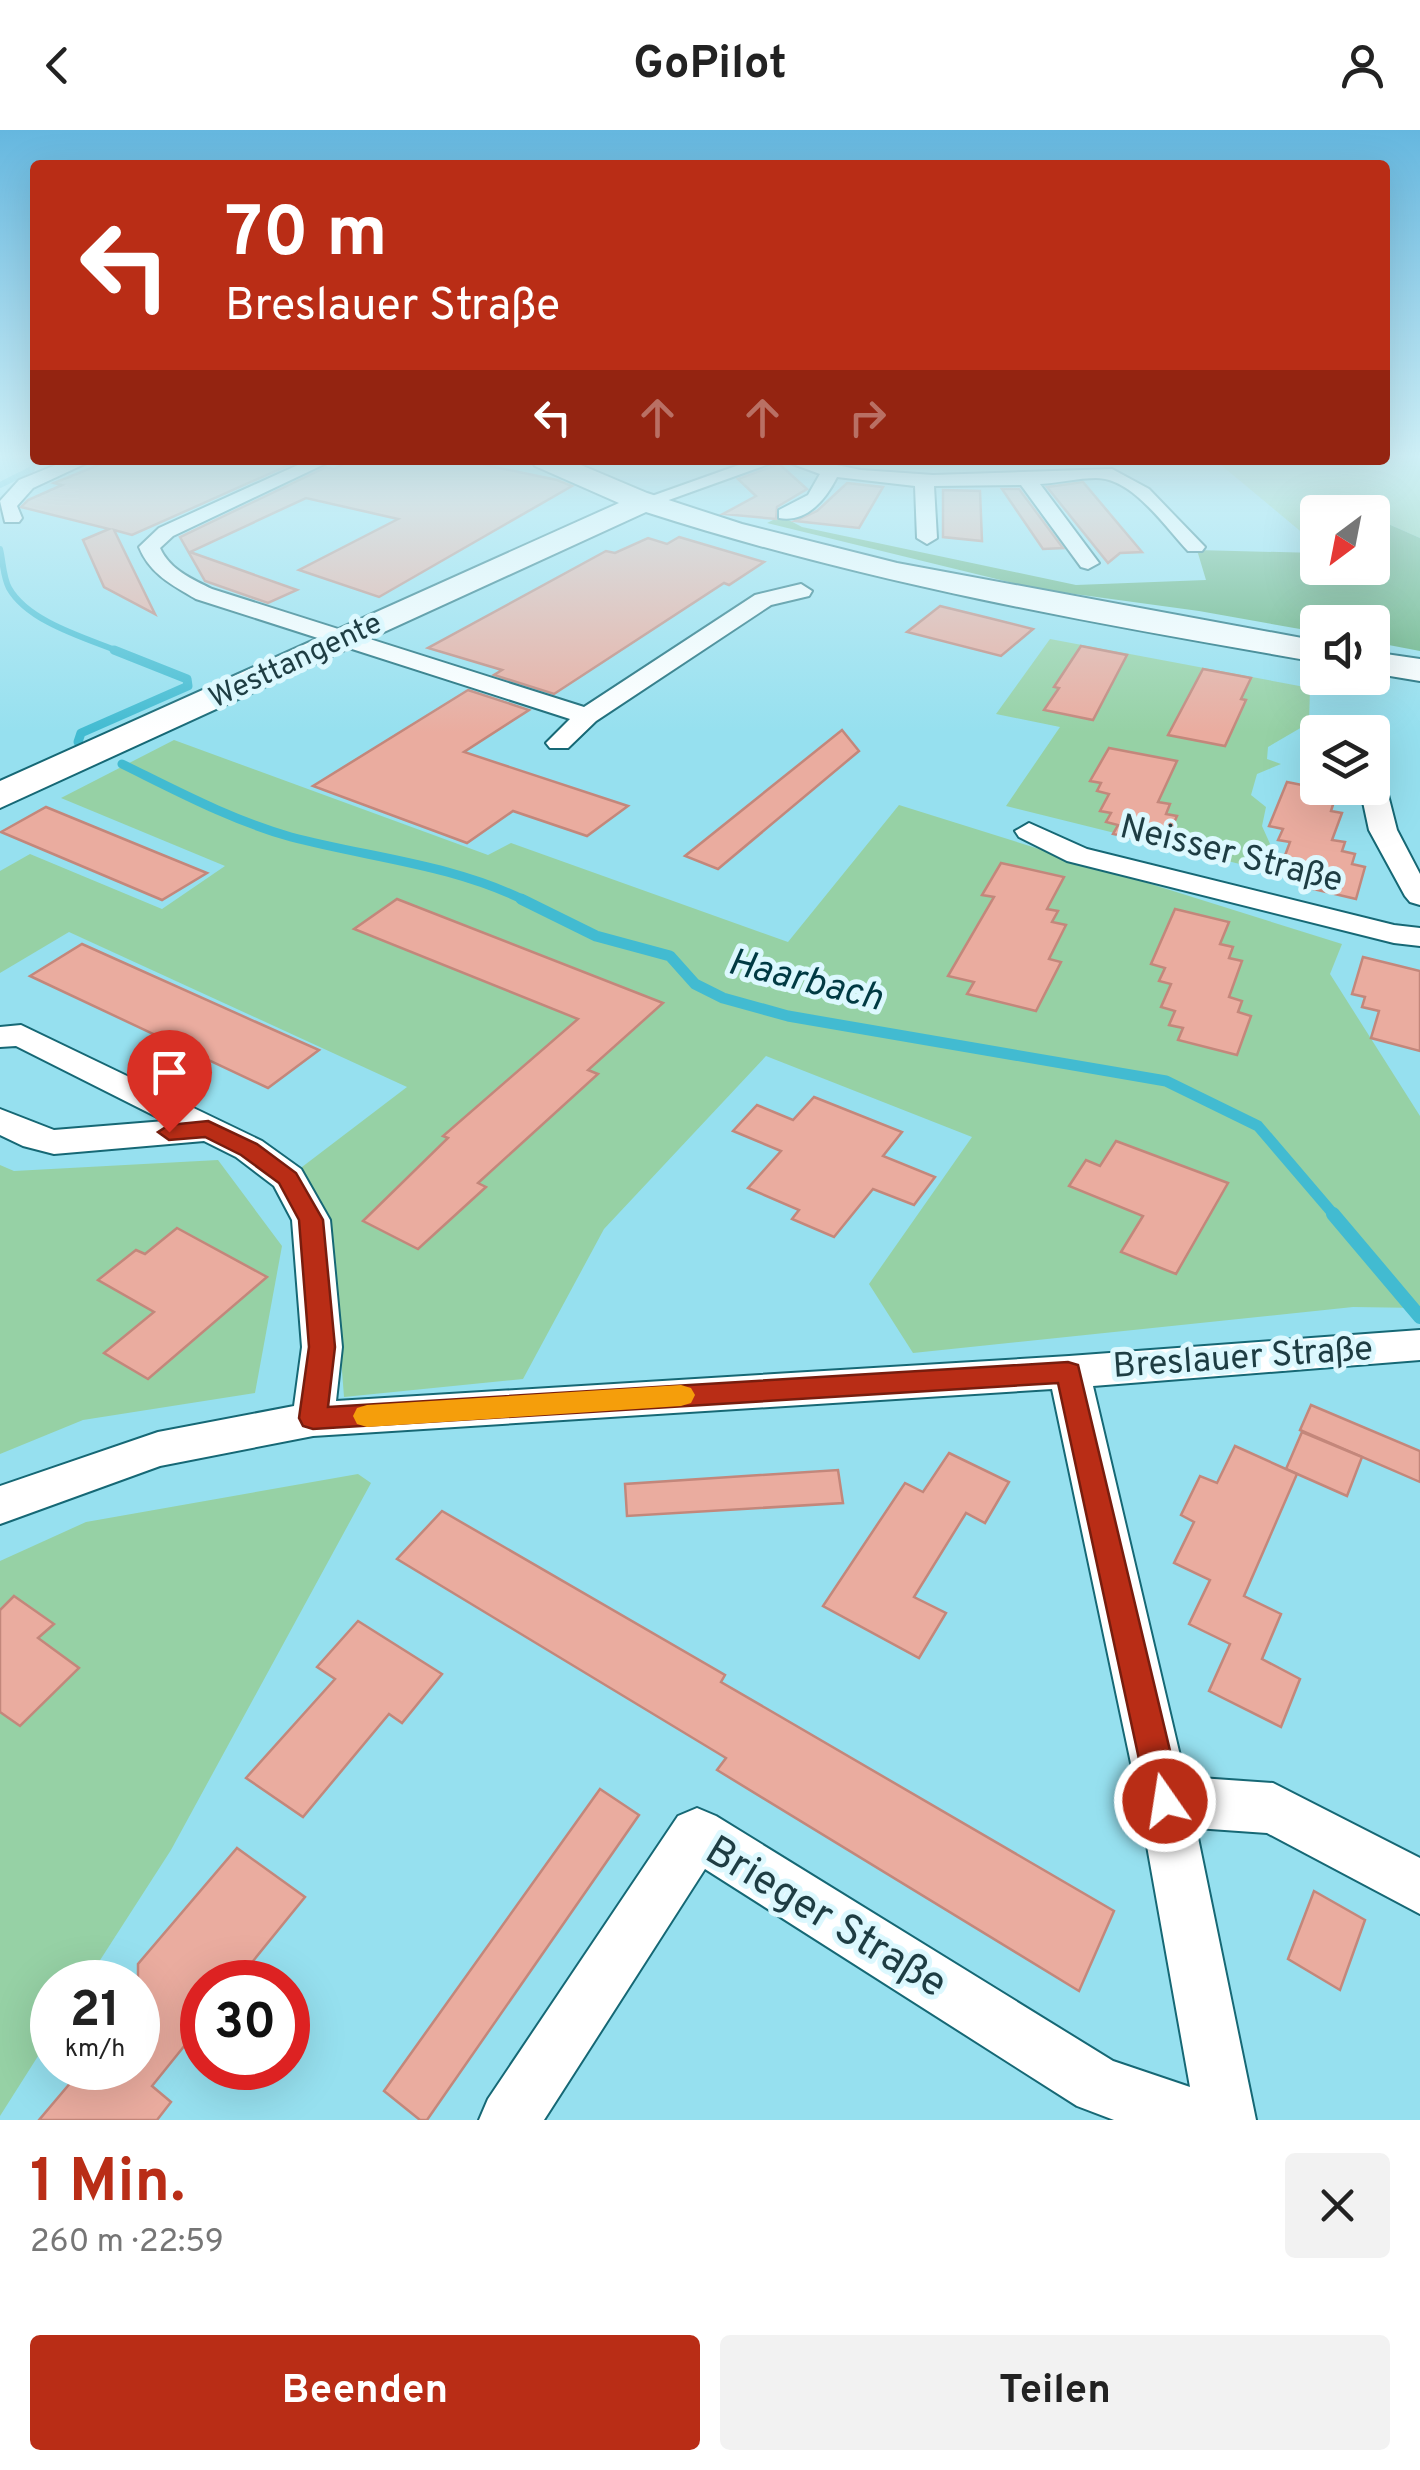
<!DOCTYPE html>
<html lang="de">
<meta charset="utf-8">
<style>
body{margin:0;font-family:Overpass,sans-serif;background:#f2f2f2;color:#222;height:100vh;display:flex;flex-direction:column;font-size:38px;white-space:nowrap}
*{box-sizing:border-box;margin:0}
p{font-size:32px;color:#767676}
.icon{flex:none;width:55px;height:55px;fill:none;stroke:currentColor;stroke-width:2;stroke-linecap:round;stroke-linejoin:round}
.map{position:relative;height:1990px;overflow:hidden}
.drawer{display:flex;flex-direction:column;background:#fff;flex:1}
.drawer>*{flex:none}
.guide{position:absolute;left:30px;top:30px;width:1360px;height:305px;border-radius:10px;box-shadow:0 10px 40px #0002;background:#b92d16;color:#fff;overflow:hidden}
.needle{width:65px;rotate:212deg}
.tools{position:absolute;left:1300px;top:365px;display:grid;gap:20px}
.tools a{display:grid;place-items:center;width:90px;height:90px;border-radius:10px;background:#fff;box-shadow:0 10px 40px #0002;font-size:50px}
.speed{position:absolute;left:30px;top:1830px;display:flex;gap:20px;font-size:50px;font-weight:700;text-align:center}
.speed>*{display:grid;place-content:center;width:130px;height:130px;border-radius:50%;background:#fff;box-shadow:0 10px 40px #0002;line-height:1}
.speed small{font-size:25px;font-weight:400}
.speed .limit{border:15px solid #d22;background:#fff;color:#111}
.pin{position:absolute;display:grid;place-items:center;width:85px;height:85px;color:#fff;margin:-102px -42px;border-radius:50% 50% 50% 0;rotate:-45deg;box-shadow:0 0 10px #0007}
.pin .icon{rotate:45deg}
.me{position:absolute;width:110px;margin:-55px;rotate:347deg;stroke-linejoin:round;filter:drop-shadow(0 0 8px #0008)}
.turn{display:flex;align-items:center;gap:35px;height:210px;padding:0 30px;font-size:45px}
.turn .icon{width:130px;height:130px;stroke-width:2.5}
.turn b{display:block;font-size:70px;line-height:85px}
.lanes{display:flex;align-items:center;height:95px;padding:0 30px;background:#0003;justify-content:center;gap:50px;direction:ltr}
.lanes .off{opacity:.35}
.round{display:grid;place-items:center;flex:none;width:105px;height:105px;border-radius:10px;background:#f2f2f2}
.headline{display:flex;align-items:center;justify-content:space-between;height:170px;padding:0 30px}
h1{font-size:60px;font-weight:700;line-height:75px;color:#b92d16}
.primary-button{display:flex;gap:20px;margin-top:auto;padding:20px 30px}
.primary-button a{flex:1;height:115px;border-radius:10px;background:#b92d16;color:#fff;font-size:40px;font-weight:700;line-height:115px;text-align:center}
.primary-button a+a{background:#f2f2f2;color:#222}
header{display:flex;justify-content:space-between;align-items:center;height:130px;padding:0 30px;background:#fff;font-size:45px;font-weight:700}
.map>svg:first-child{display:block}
.green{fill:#96d1a5}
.forest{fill:#64af7a}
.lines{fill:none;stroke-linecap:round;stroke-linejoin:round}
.stream-far3{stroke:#42bbd1;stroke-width:6}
.stream-far2{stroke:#42bbd1;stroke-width:9}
.stream-far1{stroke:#42bbd1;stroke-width:11}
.stream{stroke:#42bbd1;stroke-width:14}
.building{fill:#eaac9f;stroke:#c3877b;stroke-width:2.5}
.street-casing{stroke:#166875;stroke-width:4}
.secondary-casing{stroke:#166875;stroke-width:4}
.street{fill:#fff;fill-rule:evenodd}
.secondary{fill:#fff;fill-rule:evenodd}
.route{fill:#b92d16;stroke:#781d0e;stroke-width:2.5}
.slow{fill:#f59e0b}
.labels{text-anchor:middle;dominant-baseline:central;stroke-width:10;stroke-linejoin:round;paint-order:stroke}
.far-street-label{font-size:30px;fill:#1e3d43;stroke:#dcf8fe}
.street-label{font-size:35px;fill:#1e3d43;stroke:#dcf8fe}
.water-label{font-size:38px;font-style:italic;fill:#003a43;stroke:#dcf8fe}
.near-street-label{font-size:42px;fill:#1e3d43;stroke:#dcf8fe}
</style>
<header><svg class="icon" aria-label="back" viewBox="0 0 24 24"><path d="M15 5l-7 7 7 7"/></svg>GoPilot<svg class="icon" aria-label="person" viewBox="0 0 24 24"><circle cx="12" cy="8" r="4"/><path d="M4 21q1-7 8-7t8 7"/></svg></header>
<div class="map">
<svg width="1420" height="1990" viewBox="0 0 1420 1990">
<rect width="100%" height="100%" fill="#96e0ef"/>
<g class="green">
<path d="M1385 324 1420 328V408L1386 393 1373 400 1372 382H1318L1317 415 1215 330H1385Z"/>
<path d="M805 330H998C934 339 869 348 805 330Z"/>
<path d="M1050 509 1310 558 1309 593 1268 617 1267 629 1281 634 1257 644 1251 665 1266 677 1262 696 1284 745 1006 676 1060 597 996 584Z"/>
<path d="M174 610 488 725 511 713 788 812 899 675 1342 814 1330 844 1420 986V1178L1353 1177 913 1223 869 1154 972 1007 766 926 604 1099 523 1249 344 1267 333 1123 302 1037 407 957 69 802 0 843V741L30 724 162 779 225 736 61 668Z"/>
<path d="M218 1030 282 1116 255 1263 83 1290 0 1324V1035L14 1041Z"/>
<path d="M358 1344 371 1353 171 1720 86 1852H52V1904L0 1986V1431L86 1392Z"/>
</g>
<path class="forest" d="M781 386 802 397 1076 455 1206 450 1197 420 1317 423 1318 438H1372L1373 400 1386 393 1420 408V521L1373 512 1372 492H1318L1317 502 1199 481 1038 459 767 393Z"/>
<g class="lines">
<g class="stream-far3">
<path d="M0 355 32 339 34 329 28 324"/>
<path d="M0 419C3 431 3 447 9 458 28 492 86 508 120 522"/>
</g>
<g class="stream-far2">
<path d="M78 612 81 603 188 556 187 549 114 520"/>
<path d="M122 634C177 661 231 690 291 707 371 728 451 734 526 771"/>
</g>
<path class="stream-far1" d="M521 769 596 806 670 826 695 854 723 868 788 886 1166 951 1258 996 1335 1086"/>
<path class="stream" d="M1333 1084 1420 1187"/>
</g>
<g class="building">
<path d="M111 330H293L298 331 132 405 114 400 155 484 104 457 83 410 109 399 21 377 28 370 62 355 54 353Z"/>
<path d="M352 330H461L557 350 572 356 379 467 299 440 398 389 306 368 190 422 297 460 268 473 205 451 180 407 326 337 334 339Z"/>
<path d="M779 334 807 359 777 377 776 389 723 384 756 366 738 349Z"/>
<path d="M1083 352 1142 422 1120 423 1108 433 1047 357Z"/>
<path d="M847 353 883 357 859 398 795 391 817 381Z"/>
<path d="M1002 359H1019L1063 418 1043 419Z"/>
<path d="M943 360 980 361 982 411 943 407Z"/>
<path d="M679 407 764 432 729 455 724 453 554 564 494 545 502 540 428 518 606 421 615 423 648 408 667 414Z"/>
<path d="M940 476 989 488 1033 499 1001 526 907 502Z"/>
<path d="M1081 516 1127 525 1093 590 1044 580 1059 558 1054 557Z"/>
<path d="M1203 539 1251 548 1241 569 1246 570 1225 616 1168 605Z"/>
<path d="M468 560 529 580 464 622 628 676 587 706 513 681 467 713 313 656Z"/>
<path d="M842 600 859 621 718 739 685 726Z"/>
<path d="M1109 618 1177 631 1158 672 1170 674 1166 684 1177 686 1164 715 1113 704 1118 695 1106 692 1111 683 1100 681 1109 664 1097 661 1101 653 1090 651Z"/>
<path d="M1287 652 1337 662 1331 681 1342 683 1332 710 1345 712 1342 721 1355 724 1352 734 1365 737 1356 769 1301 756 1305 746 1292 743 1295 734 1283 731 1290 712 1278 710 1283 699 1269 696Z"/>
<path d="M46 677 153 721 207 743 162 770 1 702Z"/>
<path d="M1001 733 1064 747 1047 779 1058 781 1052 792 1066 795 1049 829 1061 832 1036 881 967 864 974 852 948 846 994 767 982 765Z"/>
<path d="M397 769 663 873 588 940 598 944 478 1053 486 1057 418 1119 363 1091 448 1008 443 1006 578 889 354 799Z"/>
<path d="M1175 779 1229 792 1220 814 1233 817 1229 828 1242 831 1229 867 1242 871 1238 882 1251 886 1237 925 1178 910 1183 898 1169 895 1175 881 1161 877 1171 854 1159 851 1165 838 1151 834Z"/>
<path d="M82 814 256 892 319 920 268 958 30 846Z"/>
<path d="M1363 827 1420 841V921L1371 908 1379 881 1362 877 1365 867 1352 864Z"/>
<path d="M814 967 902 1002 883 1026 935 1047 914 1075 873 1059 834 1107 792 1089 799 1080 748 1058 781 1021 733 1001 757 975 793 990Z"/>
<path d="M1116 1011 1228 1053 1176 1144 1121 1122 1143 1086 1069 1056 1086 1030 1100 1036Z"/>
<path d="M177 1098 267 1147 148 1249 104 1223 154 1182 98 1150 136 1120 145 1124Z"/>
<path d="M1311 1275 1420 1321V1352L1300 1300Z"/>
<path d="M1302 1302 1362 1327 1347 1366 1286 1339Z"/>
<path d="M1235 1316 1297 1344 1244 1466 1281 1484 1262 1529 1300 1549 1281 1597 1209 1561 1230 1514 1189 1494 1210 1450 1174 1433 1194 1392 1181 1385 1200 1346 1217 1353Z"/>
<path d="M949 1323 1009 1352 985 1393 966 1383 914 1467 946 1483 919 1528 823 1476 905 1353 923 1362Z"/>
<path d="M838 1340 843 1373 627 1386 625 1354Z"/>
<path d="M442 1381 725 1545 721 1552 1114 1781 1079 1861 717 1640 726 1628 397 1429Z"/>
<path d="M14 1466 54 1494 38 1508 79 1538 20 1596 0 1582V1480Z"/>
<path d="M358 1491 442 1544 402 1593 389 1584 303 1687 246 1648 335 1549 317 1537Z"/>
<path d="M600 1659 639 1685 427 1990H420L384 1961Z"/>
<path d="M237 1718 305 1767 236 1852H202V1894L152 1956 171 1972 157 1990H39L83 1938H138V1834Z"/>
<path d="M1314 1761 1365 1790 1340 1860 1288 1829Z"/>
</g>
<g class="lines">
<g class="street-casing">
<g id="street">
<path d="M68 330H93L33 358 17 376 22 388 19 392H5L0 371 19 350Z"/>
<path d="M309 330H333L173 406 160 418C170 440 192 449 212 459L584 577 755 465 801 454 812 461 809 466 771 475 596 591 568 618H550L546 613 570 589 196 469C172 455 150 444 139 417L159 398Z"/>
<path d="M753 330H780L652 376H638L635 372Z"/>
<path d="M782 330H812L861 340 933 345 1112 339 1149 359 1205 417 1202 421H1188C1165 397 1133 348 1096 348 1078 348 1058 353 1040 354L1099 433 1088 439 1081 437 1021 355 934 356 937 408 927 414 917 408 915 356 837 347C826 369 807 393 779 388V380L808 365 820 344Z"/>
<path d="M1372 645 1385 653 1397 700 1420 744V775L1410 772 1405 766 1369 700 1360 658H1372Z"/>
<path d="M1029 693 1087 719 1394 795 1420 798V816L1394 813 1067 731 1019 707 1015 701Z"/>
<path d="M21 895 262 1011 301 1039 330 1090 342 1217 336 1271 1069 1226 1420 1200V1230L1093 1256 1185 1647 1273 1653 1420 1728V1784L1267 1703 1196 1698 1256 1990H1114L1077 1976 705 1739 544 1990H479L488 1969 678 1686 697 1678 716 1686 1113 1931 1190 1957 1139 1671 1052 1259 313 1306 160 1336 0 1394V1356L158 1302 294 1276 302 1217 292 1090 274 1056 236 1027 204 1011 54 1024 23 1016 0 1005V979L54 1000 165 991 16 916 0 917V897Z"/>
</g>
</g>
<g class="secondary-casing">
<g id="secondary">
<path d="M531 330H569L647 363 742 394 897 433 1318 511V532C1091 493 866 453 646 382L0 678V651L619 373 535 336Z"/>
<path d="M1372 522 1420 529V551L1372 543Z"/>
</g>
</g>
<use href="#street" class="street"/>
<use href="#secondary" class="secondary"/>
</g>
<linearGradient id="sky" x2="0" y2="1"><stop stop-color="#65b7df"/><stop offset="0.54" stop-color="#d0f1f8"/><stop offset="1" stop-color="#d0f1f8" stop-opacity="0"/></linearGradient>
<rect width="1420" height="603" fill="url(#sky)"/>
<path class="route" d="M208 991 257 1014 296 1043 323 1090 335 1217 328 1277 1068 1232 1078 1235 1182 1671 1177 1682 1165 1687 1153 1682 1148 1671 1058 1253 313 1299 303 1296 299 1288 309 1217 299 1090 279 1053 241 1025 205 1007 169 1010 158 1002 169 995Z"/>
<path class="slow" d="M681 1255 691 1258 695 1265 691 1273 681 1276 367 1297 357 1294 353 1286 357 1278 367 1275Z"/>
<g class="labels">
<g class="far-street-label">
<text transform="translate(296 532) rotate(-25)">Westtangente</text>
</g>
<g class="street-label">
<text transform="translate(1231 725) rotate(14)">Neisser Straße</text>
<text transform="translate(1243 1229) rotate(-4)">Breslauer Straße</text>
</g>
<g class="water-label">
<text transform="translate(805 852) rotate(14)">Haarbach</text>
</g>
<g class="near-street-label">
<text transform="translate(825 1789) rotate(31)">Brieger Straße</text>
</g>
</g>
</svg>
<div class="tools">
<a><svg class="needle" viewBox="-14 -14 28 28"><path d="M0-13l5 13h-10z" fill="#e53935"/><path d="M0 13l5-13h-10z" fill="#767676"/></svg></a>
<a><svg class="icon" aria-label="sound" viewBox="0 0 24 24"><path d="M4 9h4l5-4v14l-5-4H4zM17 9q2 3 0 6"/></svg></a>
<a><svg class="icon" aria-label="layers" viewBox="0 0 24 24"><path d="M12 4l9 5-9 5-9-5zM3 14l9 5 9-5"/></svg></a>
</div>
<div class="speed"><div>21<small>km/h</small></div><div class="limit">30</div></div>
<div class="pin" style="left:169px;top:1002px;background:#d93025"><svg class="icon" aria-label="arrive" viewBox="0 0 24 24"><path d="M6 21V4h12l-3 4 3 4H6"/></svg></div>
<svg class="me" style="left:1165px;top:1671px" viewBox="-20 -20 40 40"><circle r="17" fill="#b92d16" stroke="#fff" stroke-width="3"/><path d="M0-11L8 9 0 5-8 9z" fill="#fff"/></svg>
<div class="guide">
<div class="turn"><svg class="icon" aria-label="left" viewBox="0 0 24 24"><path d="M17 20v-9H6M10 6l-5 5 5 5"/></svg><div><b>70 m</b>Breslauer Straße</div></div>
<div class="lanes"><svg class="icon" aria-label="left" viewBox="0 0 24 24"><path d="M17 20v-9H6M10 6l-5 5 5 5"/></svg><svg class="icon off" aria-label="ahead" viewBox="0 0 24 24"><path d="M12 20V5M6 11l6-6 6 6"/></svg><svg class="icon off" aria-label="ahead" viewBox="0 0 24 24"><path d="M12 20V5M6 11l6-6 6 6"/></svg><svg class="icon off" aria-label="right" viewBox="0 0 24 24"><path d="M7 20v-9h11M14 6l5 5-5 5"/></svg></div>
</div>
</div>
<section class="drawer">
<div class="headline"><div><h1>1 Min.</h1><p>260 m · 22:59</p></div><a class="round"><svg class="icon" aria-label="close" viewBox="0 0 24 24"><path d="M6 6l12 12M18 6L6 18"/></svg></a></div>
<div class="primary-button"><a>Beenden</a><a>Teilen</a></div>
</section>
